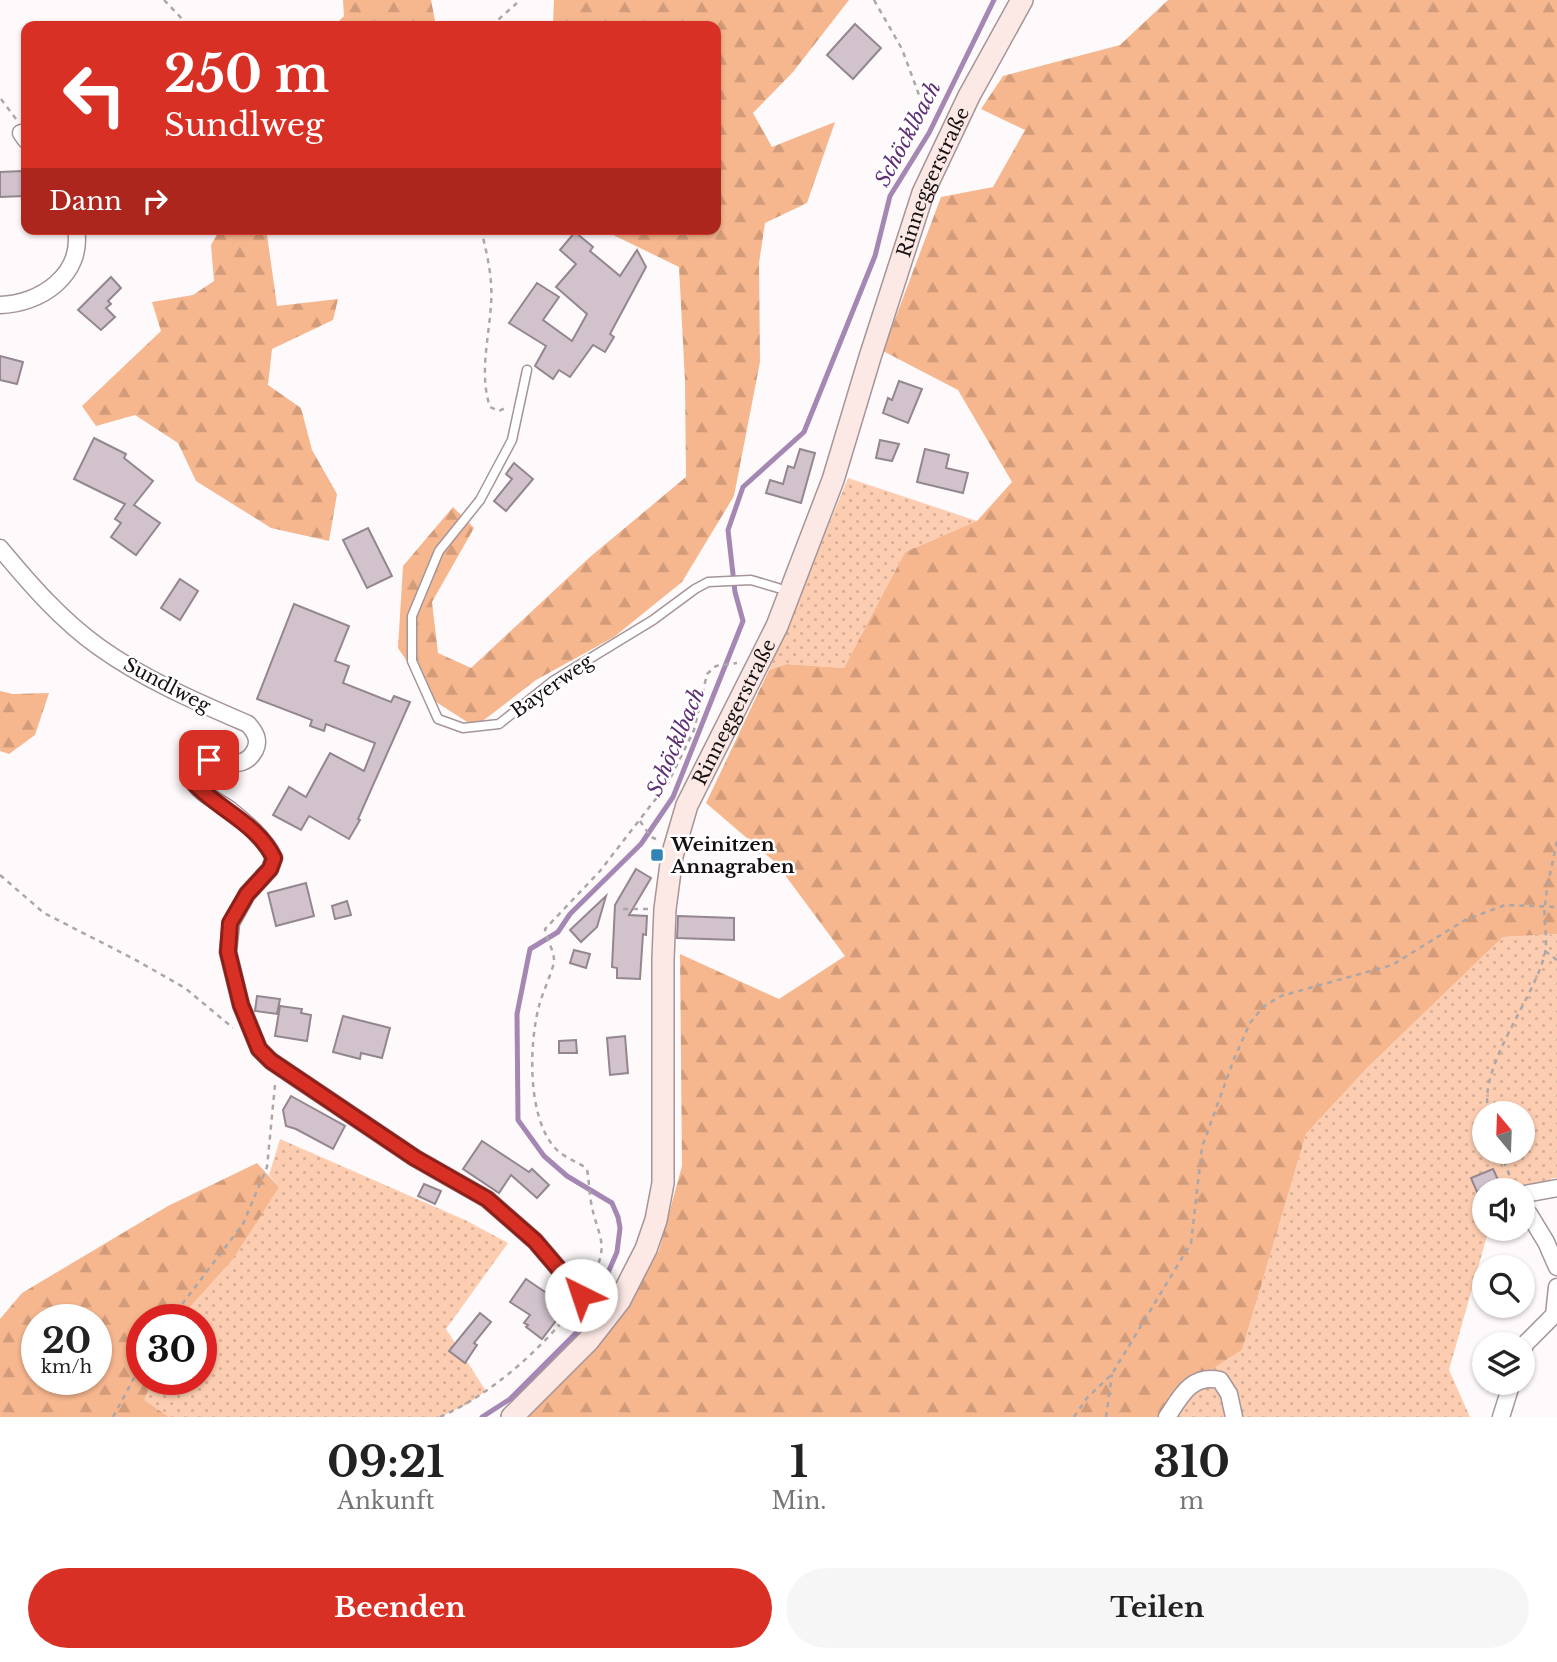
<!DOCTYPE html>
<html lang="de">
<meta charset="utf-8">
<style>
body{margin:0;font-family:"Libre Baskerville",serif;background:#f6f6f6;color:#222;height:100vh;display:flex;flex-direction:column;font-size:26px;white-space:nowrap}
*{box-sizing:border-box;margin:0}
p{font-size:23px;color:#767676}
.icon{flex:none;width:38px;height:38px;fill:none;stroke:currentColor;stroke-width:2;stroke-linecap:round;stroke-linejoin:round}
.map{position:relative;height:1417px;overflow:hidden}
.drawer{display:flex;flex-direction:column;background:#fff;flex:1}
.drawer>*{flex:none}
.banner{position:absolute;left:21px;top:21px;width:700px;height:214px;border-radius:14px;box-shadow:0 2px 5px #0004;background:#d93025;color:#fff;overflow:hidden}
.needle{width:46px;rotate:341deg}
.fabs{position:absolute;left:1472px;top:1101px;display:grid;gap:14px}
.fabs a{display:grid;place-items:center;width:63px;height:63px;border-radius:50%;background:#fff;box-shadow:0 2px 5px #0004;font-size:35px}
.speed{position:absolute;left:21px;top:1304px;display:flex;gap:14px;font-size:35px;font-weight:700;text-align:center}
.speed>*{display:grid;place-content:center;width:91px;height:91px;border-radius:50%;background:#fff;box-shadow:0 2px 5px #0004;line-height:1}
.speed small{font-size:18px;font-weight:400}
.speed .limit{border:10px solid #d22;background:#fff;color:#111}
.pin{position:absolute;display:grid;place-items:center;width:60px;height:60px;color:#fff;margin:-30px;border-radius:14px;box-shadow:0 4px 10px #0006}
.me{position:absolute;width:77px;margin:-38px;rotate:319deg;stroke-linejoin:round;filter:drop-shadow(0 0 5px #0008)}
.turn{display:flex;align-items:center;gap:24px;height:147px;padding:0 28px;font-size:32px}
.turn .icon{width:91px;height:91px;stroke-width:2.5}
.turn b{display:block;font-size:49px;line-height:60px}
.then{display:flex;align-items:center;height:66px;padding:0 28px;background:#0003;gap:14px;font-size:26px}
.eta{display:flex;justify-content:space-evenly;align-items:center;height:119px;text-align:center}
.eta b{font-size:42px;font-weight:700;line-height:49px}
.button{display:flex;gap:14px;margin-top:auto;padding:14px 28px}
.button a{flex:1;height:80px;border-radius:42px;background:#d93025;color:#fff;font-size:28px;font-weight:700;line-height:80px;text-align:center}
.button a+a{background:#f6f6f6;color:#222}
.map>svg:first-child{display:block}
.grass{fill:url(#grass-dots);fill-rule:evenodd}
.forest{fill:url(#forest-firs);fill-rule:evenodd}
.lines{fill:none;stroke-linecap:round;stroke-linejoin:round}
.stream{stroke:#a488b3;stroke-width:5}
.building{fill:#d1c2cc;stroke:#94868f;stroke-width:2}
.lane-casing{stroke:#a59498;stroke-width:11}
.street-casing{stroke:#a59498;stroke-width:19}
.secondary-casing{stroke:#a59498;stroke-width:24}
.path{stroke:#aba7a8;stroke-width:2.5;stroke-dasharray:5 5;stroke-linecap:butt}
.lane{stroke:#fff;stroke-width:8}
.street{stroke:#fff;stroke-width:16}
.secondary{stroke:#fce9e6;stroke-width:21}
.route-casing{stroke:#8d1f18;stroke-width:18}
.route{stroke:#d93025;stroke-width:12}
.poi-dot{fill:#3085b4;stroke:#fff;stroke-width:2.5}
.labels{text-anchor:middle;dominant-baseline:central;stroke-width:5;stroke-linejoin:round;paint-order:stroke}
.street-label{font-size:19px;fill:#151011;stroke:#fff}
.poi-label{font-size:19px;font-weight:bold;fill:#151011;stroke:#fff;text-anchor:start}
.water-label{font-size:21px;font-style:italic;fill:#5f3077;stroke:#fff}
</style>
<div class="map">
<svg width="1557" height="1417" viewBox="0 0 1557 1417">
<defs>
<pattern id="grass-dots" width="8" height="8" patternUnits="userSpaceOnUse" patternTransform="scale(1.75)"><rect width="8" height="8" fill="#fccdb0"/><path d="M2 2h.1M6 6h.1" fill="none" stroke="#d7af96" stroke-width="1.8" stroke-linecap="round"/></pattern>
<pattern id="forest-firs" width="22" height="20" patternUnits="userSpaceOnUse" patternTransform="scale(1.75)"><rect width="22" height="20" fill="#f6b68e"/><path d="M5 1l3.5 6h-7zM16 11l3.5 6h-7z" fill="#d29b79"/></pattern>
</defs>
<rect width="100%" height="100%" fill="#fefafb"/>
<g class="grass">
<path d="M848 478 977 521 905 552 844 668 786 664 769 670Z"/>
<path d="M1557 934V1178H1552L1523 1201 1522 1190H1484V1228L1489 1229 1449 1370 1470 1417H1175L1168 1397 1242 1350 1306 1134 1367 1068 1503 937ZM1484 1113H1522V1152H1484Z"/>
<path d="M280 1139 465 1220 508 1243 446 1329 486 1391 466 1405 440 1417H169L143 1400 153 1379H201V1320L179 1319 279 1187 269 1175Z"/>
</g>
<g class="forest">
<path d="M343 0H431L436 26H334L344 16Z"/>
<path d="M554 0H849L793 72 753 113 772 147 835 122 807 203 765 223 759 263 760 362 734 496 682 582 614 637 536 680 475 727 433 700 398 648 403 566 453 507 474 528 432 602 438 653 471 668 590 557 686 477 685 381 679 267 601 229H716V26H553Z"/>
<path d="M1168 0H1557V934L1503 937 1367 1068 1306 1134 1242 1350 1168 1397 1175 1417H523L614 1326 659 1250 682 1166 680 954 779 999 845 956 776 863 706 803 769 670 786 664 844 668 905 552 977 521 1012 482 958 390 883 351 941 197 993 187 1025 130 981 109 1003 76 1120 45Z"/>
<path d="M220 229H255L267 235 277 306 338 299 333 320 272 349 268 385 301 408 312 450 337 494 329 541 271 528 196 481 178 443 135 415 96 426 82 406 161 331 152 302 193 295 214 281 211 245Z"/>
<path d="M0 691 13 694 49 693 35 735 9 754 0 751Z"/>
<path d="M257 1163 279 1187 233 1259 179 1319 142 1320V1379H153L144 1400 169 1417H0V1319L22 1293 168 1206ZM37 1320H96V1379H37Z"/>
</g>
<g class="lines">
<path class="stream" d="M482 1417 510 1399 586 1323 617 1252 620 1228 618 1217 612 1203 567 1176 544 1156 518 1120 517 1014 530 949 558 932 570 914 641 844 673 797 743 621 735 592 728 530 743 487 804 432 875 256 890 196 929 133 994 0"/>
</g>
<g class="building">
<path d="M855 24 881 48 853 79 827 55Z"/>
<path d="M22 171 24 196 0 197V172Z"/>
<path d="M575 232 593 247 590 251 620 276 637 250 646 267 610 334 614 337 605 352 593 345 570 377 559 370 553 379 535 366 546 346 509 323 537 283 559 297 543 320 572 341 587 314 556 287 576 264 560 250Z"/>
<path d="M111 277 121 288 108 301 111 304 106 308 115 317 101 330 78 310Z"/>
<path d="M0 356 23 362 17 384 0 380Z"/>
<path d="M899 381 922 389 908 423 883 413 888 398 892 400Z"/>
<path d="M94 438 126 454 124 458 153 481 134 505 160 523 136 555 111 537 121 523 115 519 125 504 74 479Z"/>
<path d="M880 440 899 444 892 461 876 458Z"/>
<path d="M800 449 815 453 801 503 766 493 770 480 783 484 788 466 794 468Z"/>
<path d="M925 449 946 454 949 455 946 468 968 473 963 493 917 482Z"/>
<path d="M514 463 533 479 506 511 494 501 512 479 506 474Z"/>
<path d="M368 528 392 576 367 588 343 540Z"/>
<path d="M180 579 198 591 180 620 161 608Z"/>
<path d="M294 604 349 626 335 661 349 666 343 683 391 702 394 696 410 702 358 819 360 820 349 839 309 816 301 830 273 815 289 787 306 797 330 753 364 771 375 743 326 724 324 731 310 726 312 720 257 699Z"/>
<path d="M636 869 651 878 629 915 647 916 646 935 643 934 640 979 617 978V968L612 967 615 905Z"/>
<path d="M306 883 314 916 276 926 268 893Z"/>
<path d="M606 896 597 927 581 942 570 930Z"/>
<path d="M347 901 351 915 335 919 332 906Z"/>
<path d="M678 916 734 918V940L677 938Z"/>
<path d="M574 950 590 954 586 968 570 963Z"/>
<path d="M257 996 280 999 277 1014 255 1011Z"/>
<path d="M280 1006 302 1009 301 1013 311 1015 307 1041 275 1036Z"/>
<path d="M343 1016 390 1028 382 1058 361 1053 360 1059 333 1052Z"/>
<path d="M625 1036 628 1073 610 1075 607 1038Z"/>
<path d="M576 1040 577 1053H559V1041Z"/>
<path d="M291 1096 345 1126 333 1149 296 1129 286 1126 283 1110Z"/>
<path d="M482 1141 529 1172 532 1169 549 1185 537 1198 511 1175 499 1193 463 1169Z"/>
<path d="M1493 1169 1499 1182 1477 1192 1471 1178Z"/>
<path d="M424 1184 441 1191 435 1204 418 1196Z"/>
<path d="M526 1279 551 1296 555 1290 571 1301 542 1339 526 1327 528 1325 524 1323 530 1315 510 1302Z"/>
<path d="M480 1313 491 1322 474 1343 477 1345 465 1363 449 1351Z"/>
</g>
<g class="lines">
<g class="lane-casing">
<path id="lane" d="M527 370 512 440 480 500 439 551 412 616V661L438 719 463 728 499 724 553 681 653 620 695 589 708 582 751 580 778 588"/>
</g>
<g class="street-casing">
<g id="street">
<path d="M21 133 26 140"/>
<path d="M0 305C40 304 84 275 76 229"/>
<path d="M0 548C30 584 61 620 99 647 145 680 197 702 248 724 255 732 260 740 255 750 241 777 213 752 192 764 191 769 189 774 192 779 198 793 218 801 230 810 246 823 265 839 274 858L270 869 247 894 231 923 228 952 241 1005 259 1049 271 1061 415 1158 487 1199 535 1241 582 1296 606 1319"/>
<path d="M1525 1194 1557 1188"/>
<path d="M1529 1214 1546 1242 1557 1267"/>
<path d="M1522 1352 1526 1343 1554 1315 1557 1287"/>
<path d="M1167 1417C1181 1396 1191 1374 1220 1380L1229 1394 1234 1417"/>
<path d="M1501 1417 1512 1382"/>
</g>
</g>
<g class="secondary-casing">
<g id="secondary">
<path id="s1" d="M512 1417 588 1341 620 1300 646 1249 656 1220 663 1183V959L665 909 672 856 687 805 777 626 833 480 870 357 923 193 969 96 1022 0"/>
</g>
</g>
<g class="path">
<path d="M164 0 189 26"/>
<path d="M874 0 902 49 919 95"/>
<path d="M491 26 517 3"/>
<path d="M1 99 16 119"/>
<path d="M481 229C487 254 493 278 491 304 489 338 479 374 490 407L499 411 507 407"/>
<path d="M640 821 651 837 656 839"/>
<path d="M0 875 44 913 134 959 185 988 233 1028"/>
<path d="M623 909H648"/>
<path d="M1545 951 1557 960"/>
<path d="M1489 1113C1476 1069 1535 998 1545 953 1548 938 1543 920 1545 905 1547 883 1553 862 1557 841"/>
<path d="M1500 1152 1513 1184"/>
<path d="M590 1281C612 1243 597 1237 591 1202 589 1191 589 1180 587 1169 577 1161 564 1158 555 1148 527 1117 529 1044 539 1006 541 996 555 966 554 960 554 950 546 939 545 929L600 871 668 783 694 730 707 674 716 666 737 663"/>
<path d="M170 1320 243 1224 267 1167 275 1085"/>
<path d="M113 1417 142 1363"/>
<path d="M440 1417C491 1394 536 1354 572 1310"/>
<path d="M1074 1417 1087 1398 1112 1374 1191 1243 1202 1147 1234 1059 1250 1023 1263 1007 1281 996 1392 965 1465 920 1505 905 1557 907"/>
<path d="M1106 1417 1112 1374"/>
</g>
<use href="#lane" class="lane"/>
<use href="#street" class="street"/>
<use href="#secondary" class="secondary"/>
</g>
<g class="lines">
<g class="route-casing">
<path id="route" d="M209 760 201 759 192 764 190 773 192 781C217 809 257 823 274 858L270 869 247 894 230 923 228 952 241 1005 259 1049 271 1061 415 1158 487 1199 535 1241 581 1295"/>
</g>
<use href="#route" class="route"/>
</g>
<rect class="poi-dot" x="650" y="848" width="14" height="14" rx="3.5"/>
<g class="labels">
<g class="street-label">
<text stroke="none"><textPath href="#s1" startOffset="1337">Rinneggerstraße</textPath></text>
<text transform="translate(167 685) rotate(28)">Sundlweg</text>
<text transform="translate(552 686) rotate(-35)">Bayerweg</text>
<text stroke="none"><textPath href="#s1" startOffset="770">Rinneggerstraße</textPath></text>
</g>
<g class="poi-label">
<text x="671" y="844">Weinitzen<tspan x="671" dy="22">Annagraben</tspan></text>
</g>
<g class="water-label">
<text transform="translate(908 134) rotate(-62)">Schöcklbach</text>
<text transform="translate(676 742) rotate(-67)">Schöcklbach</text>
</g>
</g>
</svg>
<div class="fabs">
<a><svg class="needle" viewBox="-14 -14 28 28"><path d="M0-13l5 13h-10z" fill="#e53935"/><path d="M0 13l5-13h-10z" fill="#767676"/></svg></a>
<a><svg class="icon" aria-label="sound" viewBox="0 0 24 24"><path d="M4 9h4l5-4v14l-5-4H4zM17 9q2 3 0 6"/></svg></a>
<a><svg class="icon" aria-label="search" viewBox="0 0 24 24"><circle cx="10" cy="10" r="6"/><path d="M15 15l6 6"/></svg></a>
<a><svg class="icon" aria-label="layers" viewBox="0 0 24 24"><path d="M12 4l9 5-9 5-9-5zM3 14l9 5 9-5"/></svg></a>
</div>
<div class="speed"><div>20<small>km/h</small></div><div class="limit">30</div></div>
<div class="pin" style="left:209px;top:760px;background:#d93025"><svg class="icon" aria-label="arrive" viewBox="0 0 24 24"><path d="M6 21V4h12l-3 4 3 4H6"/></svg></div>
<svg class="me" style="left:581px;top:1295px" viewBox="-20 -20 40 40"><circle r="19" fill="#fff"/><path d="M0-13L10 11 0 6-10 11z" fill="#d93025"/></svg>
<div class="banner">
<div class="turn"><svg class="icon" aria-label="left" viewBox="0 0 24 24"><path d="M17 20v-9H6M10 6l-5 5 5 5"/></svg><div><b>250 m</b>Sundlweg</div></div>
<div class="then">Dann<svg class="icon" aria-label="right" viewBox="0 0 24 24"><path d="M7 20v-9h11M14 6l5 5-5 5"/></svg></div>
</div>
</div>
<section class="drawer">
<div class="eta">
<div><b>09:21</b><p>Ankunft</p></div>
<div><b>1</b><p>Min.</p></div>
<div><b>310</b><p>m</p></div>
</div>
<div class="button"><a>Beenden</a><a>Teilen</a></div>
</section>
